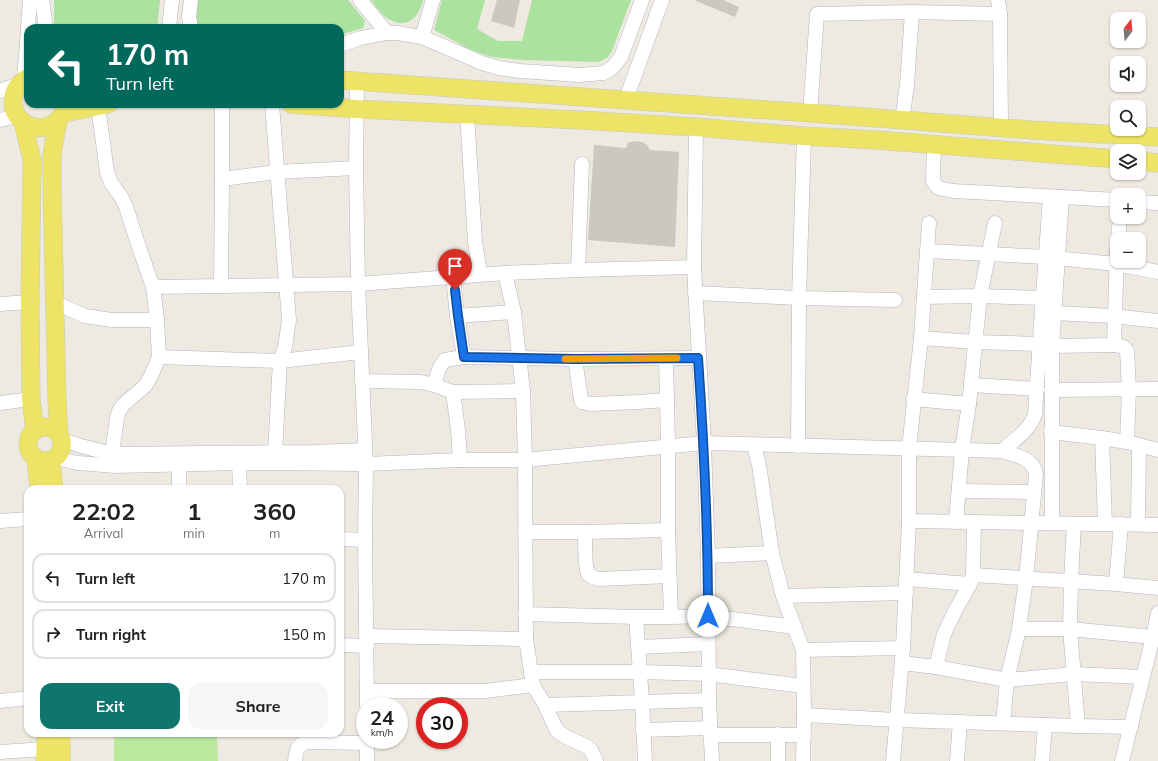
<!DOCTYPE html>
<meta charset="utf-8">
<style>
body{margin:0;font-family:Mulish,sans-serif;background:#f6f6f6;color:#222;height:100vh;display:flex;flex-direction:column;font-size:15px;white-space:nowrap}
*{box-sizing:border-box;margin:0}
p{font-size:13px;color:#767676}
.icon{flex:none;width:22px;height:22px;fill:none;stroke:currentColor;stroke-width:2;stroke-linecap:round;stroke-linejoin:round}
.map{position:relative;flex:1;overflow:hidden}
.side{position:absolute;left:24px;top:485px;width:320px;height:252px;display:flex;flex-direction:column;background:#fff;border-radius:12px;box-shadow:0 1px 3px #0004}
.side>*{flex:none}
.hud{position:absolute;left:24px;top:24px;width:320px;height:84px;border-radius:12px;box-shadow:0 1px 3px #0004;background:#00695c;color:#fff;overflow:hidden}
.needle{width:26px;rotate:16deg}
.tools{position:absolute;left:1110px;top:12px;display:grid;gap:8px}
.tools a{display:grid;place-items:center;width:36px;height:36px;border-radius:8px;background:#fff;box-shadow:0 1px 3px #0004;font-size:20px}
.speed{position:absolute;left:356px;top:697px;display:flex;gap:8px;font-size:20px;font-weight:700;text-align:center}
.speed>*{display:grid;place-content:center;width:52px;height:52px;border-radius:50%;background:#fff;box-shadow:0 1px 3px #0004;line-height:1}
.speed small{font-size:10px;font-weight:400}
.speed .limit{border:6px solid #d22;background:#fff;color:#111}
.pin{position:absolute;display:grid;place-items:center;width:34px;height:34px;color:#fff;margin:-41px -17px;border-radius:50% 50% 50% 0;rotate:-45deg;box-shadow:0 0 4px #0007}
.pin .icon{rotate:45deg}
.me{position:absolute;width:44px;margin:-22px;rotate:0deg;stroke-linejoin:round;filter:drop-shadow(0 0 3px #0008)}
.turn{display:flex;align-items:center;gap:14px;height:84px;padding:0 16px;font-size:18px}
.turn .icon{width:52px;height:52px;stroke-width:2.5}
.turn b{display:block;font-size:28px;line-height:34px}
.eta{display:flex;justify-content:space-evenly;align-items:center;height:68px;text-align:center}
.eta b{font-size:24px;font-weight:700;line-height:28px}
.button{display:flex;gap:8px;margin-top:auto;padding:8px 16px}
.button a{flex:1;height:46px;border-radius:12px;background:#0f766e;color:#fff;font-size:16px;font-weight:700;line-height:46px;text-align:center}
.button a+a{background:#f6f6f6;color:#222}
ul{padding:0;list-style:none}
li{display:flex;align-items:center;gap:12px;height:50px;margin:0 8px 6px;padding:0 8px;border:2px solid #e0e0e0;border-radius:12px}
li div{flex:1}
li b{display:block;font-size:15px}
li em{font-style:normal}
.map>svg:first-child{display:block}
.green{fill:#abe29f}
.pitch{fill:#bbe99c}
.building{fill:#cac8bf}
.lines{fill:none;stroke-linecap:round;stroke-linejoin:round}
.minor-casing{stroke:#b4b4c0;stroke-width:15}
.major-casing{stroke:#c8c8c8;stroke-width:19}
.minor{stroke:#fff;stroke-width:14}
.major{stroke:#ede467;stroke-width:18}
.route-casing{stroke:#114b97;stroke-width:10}
.route{stroke:#1a73e8;stroke-width:7}
.slow{stroke:#f59e0b;stroke-width:7}
</style>
<div class="map">
<svg width="1158" height="761" viewBox="0 0 1158 761">
<rect width="100%" height="100%" fill="#eeeae1"/>
<g class="green">
<path d="M54 0H160L157 28H54Z"/>
<path d="M197 0H348L365 21 363 28 340 35V28H197L194 16Z"/>
<path d="M371 0H423C418 22 402 31 383 15 379 11 375 5 371 0Z"/>
<path d="M442 0H485L477 29 498 41H522L532 0H631L612 51 608 57 599 62 523 60 492 57 471 50 434 30Z"/>
</g>
<path class="pitch" d="M114 733H217L218 761H114Z"/>
<g class="building">
<path d="M497 0H520L514 28 491 21Z"/>
<path d="M694 0H723L739 7 735 17Z"/>
<path d="M634 141 642 142 647 145 650 150 679 152 675 247 588 240 594 145 626 148 628 143Z"/>
</g>
<g class="lines">
<g class="minor-casing">
<g id="minor">
<path d="M42 0 46 28"/>
<path d="M191 0 189 17 191 28"/>
<path d="M360 0 387 33"/>
<path d="M998 0 1000 14 1001 127"/>
<path d="M28 28 30 0"/>
<path d="M169 28 172 0"/>
<path d="M422 37 433 0"/>
<path d="M340 45 361 38 387 33H397L422 37 482 63 499 68 520 71 579 75 604 73 612 68 621 57 642 0"/>
<path d="M24 79 28 30"/>
<path d="M357 81 356 168 358 284 366 464 365 540 367 706"/>
<path d="M0 91 19 84"/>
<path d="M626 99 662 0"/>
<path d="M272 104 289 320 285 347 280 361 275 453"/>
<path d="M98 106 107 172 111 183 122 198 126 207 141 253 153 287 157 320 159 357 151 376 145 386 123 405 119 411 117 418 112 454"/>
<path d="M810 113 817 14 912 12 1000 14"/>
<path d="M467 114 475 242 480 274"/>
<path d="M0 120 17 116"/>
<path d="M902 120 907 85 912 12"/>
<path d="M696 127 694 267 704 443 708 556 709 700 712 761"/>
<path d="M934 144 933 181 938 188 953 191 1117 200"/>
<path d="M222 179 277 172 356 168"/>
<path d="M1139 202 1158 203"/>
<path d="M1118 239 1120 217"/>
<path d="M928 251 1046 257 1116 264 1158 272"/>
<path d="M578 270 582 164"/>
<path d="M505 273 514 312 523 391 525 460 526 639 533 685 545 705 557 731 568 738 586 746 591 750 596 761"/>
<path d="M453 276 457 316 464 357"/>
<path d="M221 286 222 179V104"/>
<path d="M153 287 358 284 505 273 578 270 694 267"/>
<path d="M695 293 799 298 895 300"/>
<path d="M924 297 980 296 1043 298"/>
<path d="M54 302 85 316 112 320H157"/>
<path d="M0 304 30 302"/>
<path d="M1054 313 1114 316 1158 321"/>
<path d="M457 316 514 312"/>
<path d="M921 338 975 342 1039 344"/>
<path d="M1114 345 1117 250"/>
<path d="M1052 346 1114 345C1119 346 1124 345 1127 351L1129 390 1127 442"/>
<path d="M159 357 280 361 361 352"/>
<path d="M575 359 581 400 582 402 590 404 638 402 667 400"/>
<path d="M666 359 668 446V530L671 617"/>
<path d="M362 381 421 382 434 385 453 392 523 391"/>
<path d="M434 385 439 369 442 364 445 360 464 357 575 359 698 358"/>
<path d="M971 385 1037 389"/>
<path d="M1051 390 1158 389"/>
<path d="M453 392 458 430 460 460"/>
<path d="M913 399 969 404"/>
<path d="M0 403 31 399"/>
<path d="M1051 432 1102 438 1127 442 1158 450"/>
<path d="M1102 438 1105 524"/>
<path d="M61 439 81 446 112 454 314 452 365 450"/>
<path d="M754 445 759 465 772 553 783 596 803 650 804 715 803 761"/>
<path d="M798 446 799 298 804 136"/>
<path d="M1002 451C1014 440 1030 430 1035 414L1041 324 1050 197"/>
<path d="M55 458 78 463 116 466 239 463 366 464 460 460H525L704 443 1002 451C1014 455 1034 458 1036 474L1026 579 1019 629 1007 680 1003 723"/>
<path d="M239 463 240 489"/>
<path d="M179 465V489"/>
<path d="M959 491 1034 492"/>
<path d="M0 521 28 519"/>
<path d="M909 521 1158 525"/>
<path d="M956 522 962 450 969 404 980 296 995 223"/>
<path d="M1052 523V346L1062 197"/>
<path d="M1074 524 1071 581 1070 629 1078 726"/>
<path d="M1138 524 1139 445"/>
<path d="M525 532H585C585 539 585 569 588 574 591 577 595 578 599 579L669 576"/>
<path d="M585 532 668 530"/>
<path d="M340 539 365 540"/>
<path d="M708 556 772 553"/>
<path d="M973 575 1116 584 1158 588"/>
<path d="M906 579 970 584"/>
<path d="M1116 584 1121 524"/>
<path d="M783 596 906 593"/>
<path d="M525 614 636 617H671L708 616 795 627"/>
<path d="M636 617 642 701 645 761"/>
<path d="M1019 629H1070L1153 637"/>
<path d="M367 636 526 639"/>
<path d="M340 645 367 646"/>
<path d="M639 647 708 644"/>
<path d="M803 650 903 648"/>
<path d="M902 663 936 667 1007 680 1074 674 1142 677"/>
<path d="M936 667 944 634 955 611 970 584 973 575 974 522"/>
<path d="M531 672H640L708 674 803 686"/>
<path d="M367 691H485L533 685"/>
<path d="M0 701 28 698"/>
<path d="M545 705 709 700"/>
<path d="M804 715 897 720 1078 726 1131 727"/>
<path d="M643 730 710 728"/>
<path d="M778 734V761"/>
<path d="M710 735H804"/>
<path d="M367 740V761"/>
<path d="M0 752 45 749"/>
<path d="M295 761C296 752 297 745 306 742L367 743"/>
<path d="M893 761 903 648 909 521V448L921 338 929 223"/>
<path d="M957 761 960 722"/>
<path d="M1042 761 1045 725"/>
<path d="M1122 761 1153 637 1158 613"/>
</g>
</g>
<g class="major-casing">
<g id="major">
<path d="M28 78C21 81 16 87 14 94 5 128 57 144 66 104"/>
<path d="M340 80 825 114 1031 130 1158 137"/>
<path d="M291 104 357 109 580 120 696 127 804 136 877 140 1117 159"/>
<path d="M64 113 108 104"/>
<path d="M58 120 52 154V188L57 400 59 434"/>
<path d="M23 122 32 160 30 302 31 399 35 431"/>
<path d="M1139 161 1158 163"/>
<circle cx="45" cy="444" r="17"/>
<path d="M36 458 39 489"/>
<path d="M51 460 54 489"/>
<path d="M45 761 46 733"/>
<path d="M61 761V733"/>
</g>
</g>
<use href="#minor" class="minor"/>
<use href="#major" class="major"/>
</g>
<g class="lines">
<g class="route-casing">
<path id="route" d="M455 290 458 316 464 357 575 359 698 358C704 444 708 530 708 616"/>
</g>
<use href="#route" class="route"/>
<path class="slow" d="M565 359 677 358"/>
</g>
</svg>
<div class="tools">
<a><svg class="needle" viewBox="-14 -14 28 28"><path d="M0-13l5 13h-10z" fill="#e53935"/><path d="M0 13l5-13h-10z" fill="#767676"/></svg></a>
<a><svg class="icon" aria-label="sound" viewBox="0 0 24 24"><path d="M4 9h4l5-4v14l-5-4H4zM17 9q2 3 0 6"/></svg></a>
<a><svg class="icon" aria-label="search" viewBox="0 0 24 24"><circle cx="10" cy="10" r="6"/><path d="M15 15l6 6"/></svg></a>
<a><svg class="icon" aria-label="layers" viewBox="0 0 24 24"><path d="M12 4l9 5-9 5-9-5zM3 14l9 5 9-5"/></svg></a>
<a>+</a>
<a>−</a>
</div>
<div class="speed"><div>24<small>km/h</small></div><div class="limit">30</div></div>
<div class="pin" style="left:455px;top:290px;background:#d93025"><svg class="icon" aria-label="arrive" viewBox="0 0 24 24"><path d="M6 21V4h12l-3 4 3 4H6"/></svg></div>
<svg class="me" style="left:708px;top:616px" viewBox="-20 -20 40 40"><circle r="19" fill="#fff"/><path d="M0-13L10 11 0 6-10 11z" fill="#1a73e8"/></svg>
<div class="hud">
<div class="turn"><svg class="icon" aria-label="left" viewBox="0 0 24 24"><path d="M17 20v-9H6M10 6l-5 5 5 5"/></svg><div><b>170 m</b>Turn left</div></div>
</div>
<section class="side">
<div class="eta">
<div><b>22:02</b><p>Arrival</p></div>
<div><b>1</b><p>min</p></div>
<div><b>360</b><p>m</p></div>
</div>
<ul>
<li><svg class="icon" aria-label="left" viewBox="0 0 24 24"><path d="M17 20v-9H6M10 6l-5 5 5 5"/></svg><div><b>Turn left</b></div><em>170 m</em></li>
<li><svg class="icon" aria-label="right" viewBox="0 0 24 24"><path d="M7 20v-9h11M14 6l5 5-5 5"/></svg><div><b>Turn right</b></div><em>150 m</em></li>
</ul>
<div class="button"><a>Exit</a><a>Share</a></div>
</section>
</div>
